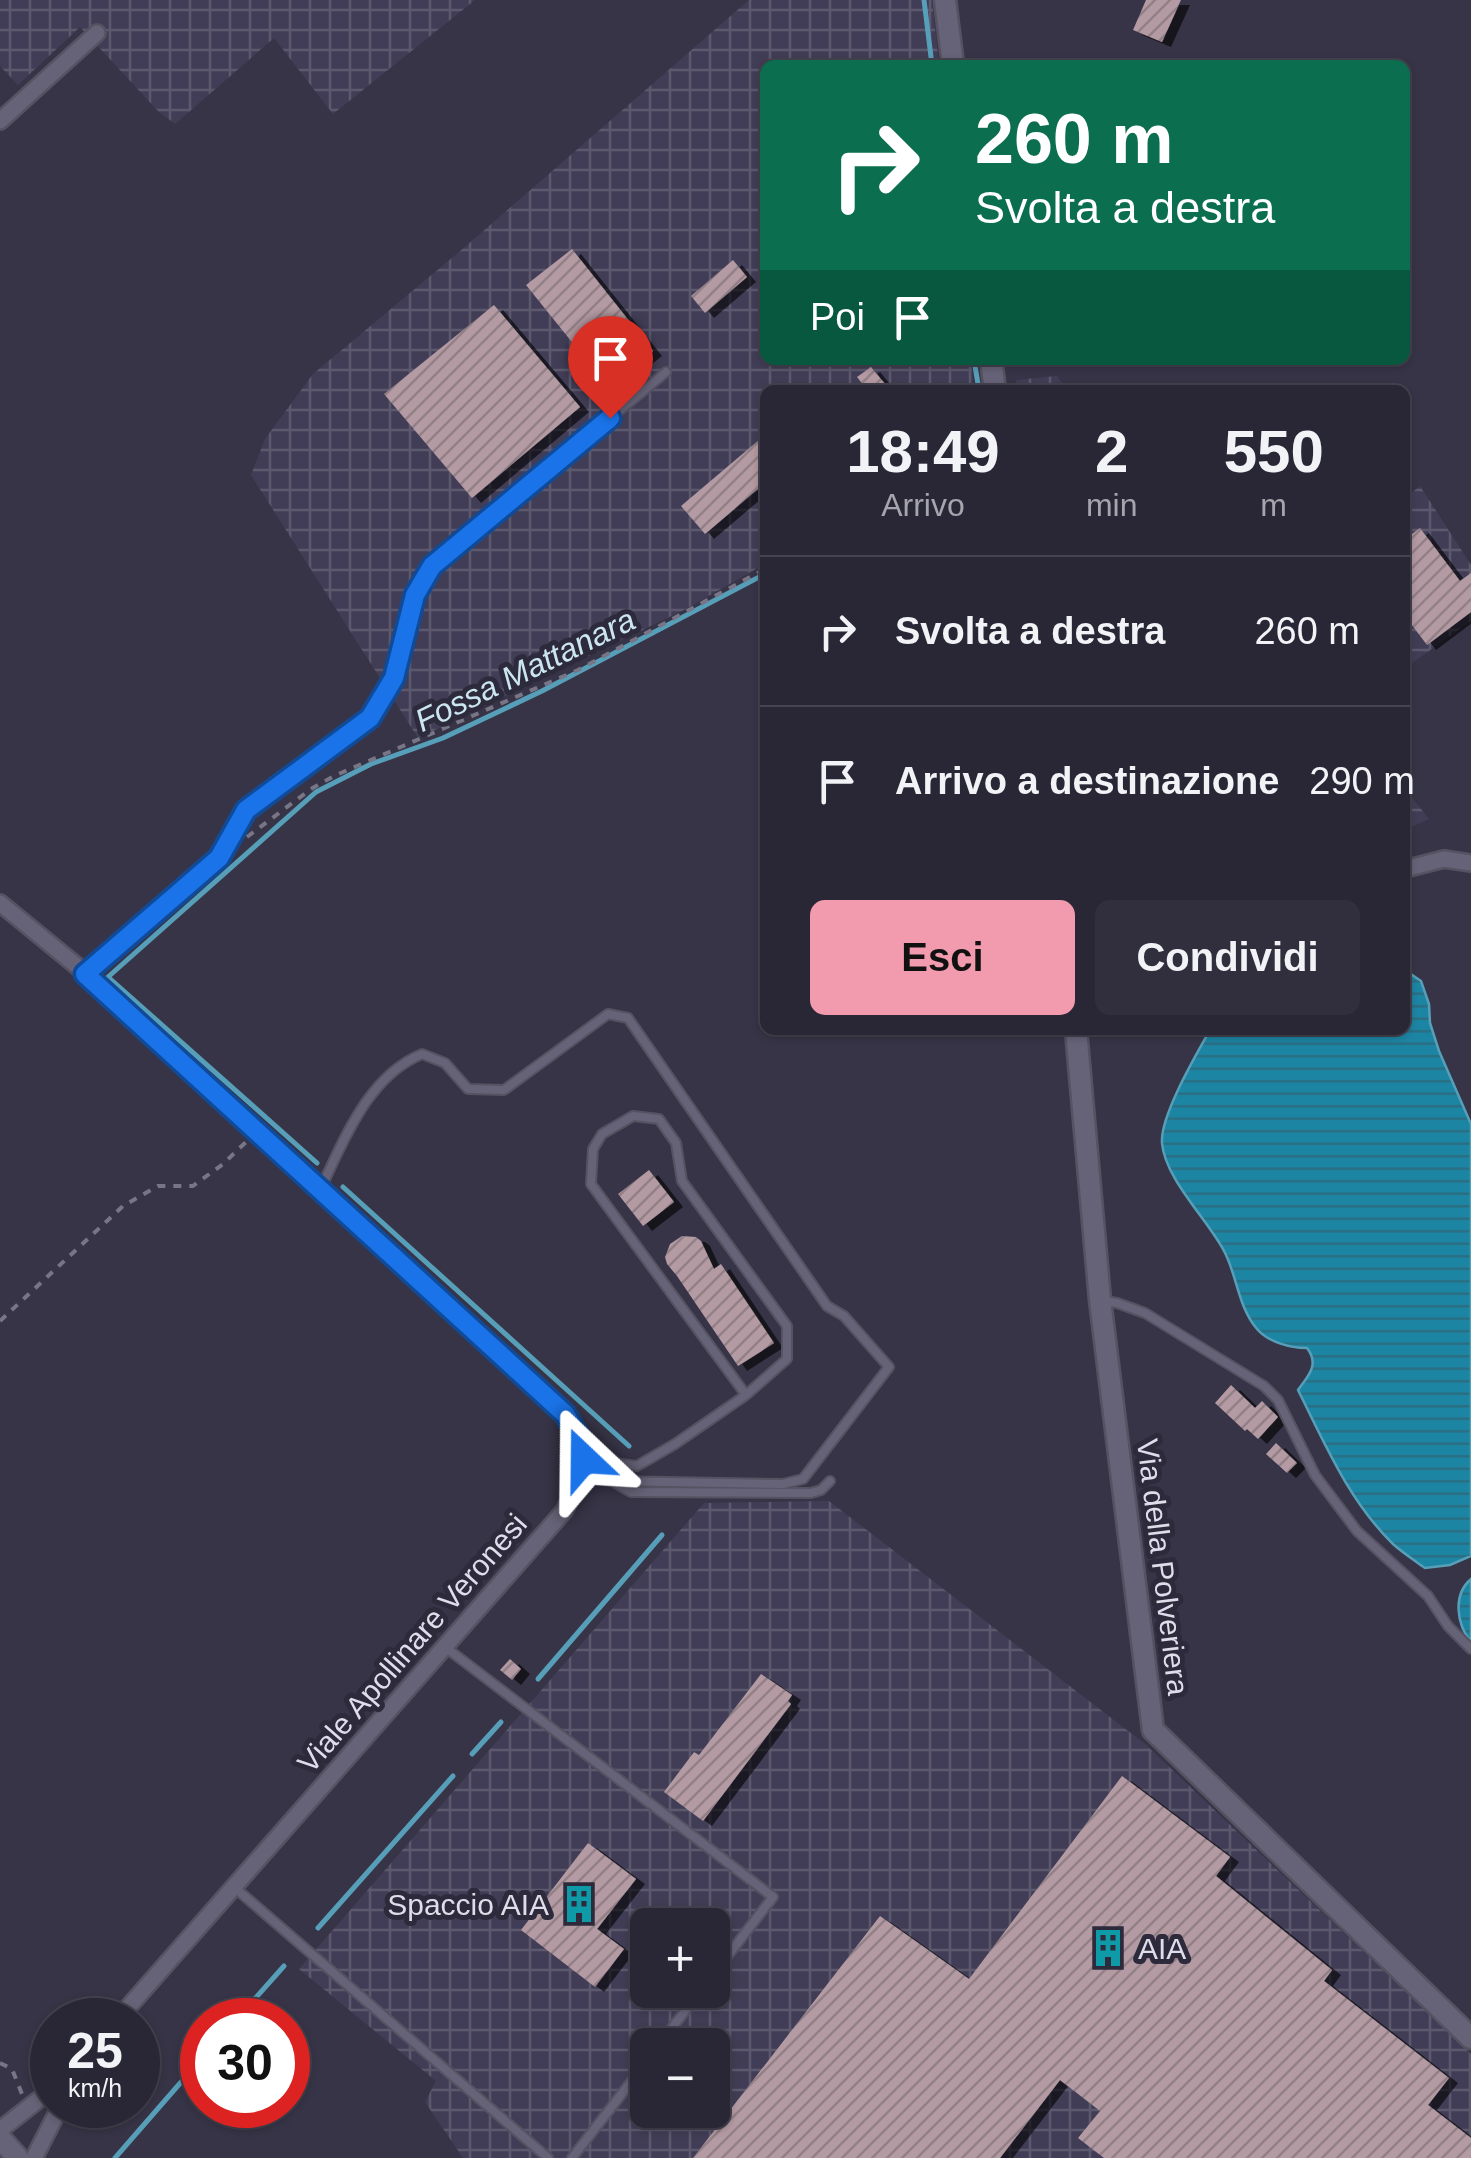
<!DOCTYPE html>
<html lang="it">
<meta charset="utf-8">
<style>
body{margin:0;font-family:Helvetica,sans-serif;background:#312f3d;color:#f1f3f6;height:100vh;display:flex;flex-direction:column;font-size:38px;white-space:nowrap}
*{box-sizing:border-box;margin:0}
p{font-size:32px;color:#a5a5ad}
.icon{flex:none;width:55px;height:55px;fill:none;stroke:currentColor;stroke-width:2;stroke-linecap:round;stroke-linejoin:round}
.map{position:relative;flex:1;overflow:hidden}
.sheet{position:absolute;left:760px;top:385px;width:650px;height:650px;display:flex;flex-direction:column;background:#292735;border-radius:15px;box-shadow:0 2px 8px #0004,0 0 0 2px #454450}
.sheet>*{flex:none}
.top-card{position:absolute;left:760px;top:60px;width:650px;height:305px;border-radius:15px;box-shadow:0 2px 8px #0004,0 0 0 2px #454450;background:#0b6e4f;color:#fff;overflow:hidden}
.tools{position:absolute;left:630px;top:1908px;display:grid;gap:20px}
.tools a{display:grid;place-items:center;width:100px;height:100px;border-radius:15px;background:#292735;box-shadow:0 2px 8px #0004,0 0 0 2px #454450;font-size:50px}
.speed{position:absolute;left:30px;top:1998px;display:flex;gap:20px;font-size:50px;font-weight:700;text-align:center}
.speed>*{display:grid;place-content:center;width:130px;height:130px;border-radius:50%;background:#292735;box-shadow:0 2px 8px #0004,0 0 0 2px #454450;line-height:1}
.speed small{font-size:25px;font-weight:400}
.speed .limit{border:15px solid #d22;background:#fff;color:#111}
.pin{position:absolute;display:grid;place-items:center;width:85px;height:85px;color:#fff;margin:-102px -42px;border-radius:50% 50% 50% 0;rotate:-45deg;box-shadow:0 0 10px #0007}
.pin .icon{rotate:45deg}
.me{position:absolute;width:110px;margin:-55px;rotate:337deg;stroke-linejoin:round;filter:drop-shadow(0 0 8px #0008)}
.turn{display:flex;align-items:center;gap:35px;height:210px;padding:0 50px;font-size:45px}
.turn .icon{width:130px;height:130px;stroke-width:2.5}
.turn b{display:block;font-size:70px;line-height:85px}
.then{display:flex;align-items:center;height:95px;padding:0 50px;background:#0003;gap:20px;font-size:38px}
.eta{display:flex;justify-content:space-evenly;align-items:center;height:170px;text-align:center}
.eta b{font-size:60px;font-weight:700;line-height:70px}
.cta{display:flex;gap:20px;margin-top:auto;padding:20px 50px}
.cta a{flex:1;height:115px;border-radius:15px;background:#f29aae;color:#111;font-size:40px;font-weight:700;line-height:115px;text-align:center}
.cta a+a{background:#312f3d;color:#f1f3f6}
ul{padding:0;list-style:none}
li{display:flex;align-items:center;gap:30px;height:150px;padding:0 50px;border-top:2px solid #454450}
li div{flex:1}
li b{display:block;font-size:38px}
li em{font-style:normal}
.map>svg:first-child{display:block}
.industrial{fill:url(#industrial-grid);fill-rule:evenodd}
.water{fill:url(#water-rules);stroke:#579fb9;stroke-width:2.5}
.lines{fill:none;stroke-linecap:round;stroke-linejoin:round}
.stream{stroke:#579fb9;stroke-width:5}
.building{fill:url(#building-hatch);filter:url(#shadow)}
.lane-casing{stroke:#555262;stroke-width:12}
.street-casing{stroke:#555262;stroke-width:20}
.secondary-casing{stroke:#555262;stroke-width:25}
.path{stroke:#787586;stroke-width:4;stroke-dasharray:8 8;stroke-linecap:butt}
.lane{stroke:#666378;stroke-width:8}
.street{stroke:#666378;stroke-width:15}
.secondary{stroke:#666378;stroke-width:20}
.route-casing{stroke:#114b97;stroke-width:25}
.route{stroke:#1a73e8;stroke-width:18}
.labels{text-anchor:middle;dominant-baseline:central;stroke-width:10;stroke-linejoin:round;paint-order:stroke}
.street-label{font-size:30px;fill:#dfddea;stroke:#2d2a3c}
.poi-label{font-size:30px;fill:#dfddea;stroke:#2d2a3c;text-anchor:end}
.water-label{font-size:32px;font-style:italic;fill:#cce6f1;stroke:#2d2a3c}
</style>
<div class="map">
<svg width="1471" height="2158" viewBox="0 0 1471 2158">
<defs>
<pattern id="industrial-grid" width="8" height="8" patternUnits="userSpaceOnUse" patternTransform="scale(2.5)"><rect width="8" height="8" fill="#413d56"/><path d="M0 4h8M4 0v8" fill="none" stroke="#5c596e"/></pattern>
<pattern id="water-rules" width="6" height="5" patternUnits="userSpaceOnUse" patternTransform="scale(2.5)"><rect width="6" height="5" fill="#1d85a4"/><path d="M0 2.5h6" fill="none" stroke="#2a6e83"/></pattern>
<pattern id="building-hatch" width="6" height="6" patternUnits="userSpaceOnUse" patternTransform="scale(2.5)"><rect width="6" height="6" fill="#b49aa2"/><path d="M-1 1l2-2M0 6l6-6M5 7l2-2" fill="none" stroke="#928086"/></pattern>
<filter id="shadow"><feDropShadow dx="9" dy="5" stdDeviation="0" flood-color="#0009"/></filter>
</defs>
<rect width="100%" height="100%" fill="#373447"/>
<g class="industrial">
<path d="M0 0H475L333 114 274 38 175 124 158 111 80 27 18 85 0 66Z"/>
<path d="M749 0H932L939 65H765V360H971L974 390H765V564L684 610 418 738 251 475 265 439 313 374 459 252Z"/>
<path d="M1057 376 1067 390H1017L1016 380Z"/>
<path d="M1420 486 1471 565V621L1405 668V498Z"/>
<path d="M1405 789 1429 819 1405 830Z"/>
<path d="M829 1501 1145 1744 1471 2054V2158H463L425 2102 436 2081 299 1969 704 1503ZM648 1925H712V1990H648ZM648 2045H712V2110H648Z"/>
</g>
<g class="water">
<path d="M1405 970 1421 981 1429 1004 1430 1023 1439 1051 1471 1124V1556L1450 1565 1425 1568C1414 1560 1403 1553 1393 1544 1349 1501 1325 1444 1298 1390 1308 1376 1320 1365 1307 1348 1290 1348 1268 1342 1257 1329 1238 1307 1237 1275 1224 1251 1208 1220 1165 1179 1162 1143 1160 1116 1196 1055 1210 1030H1405Z"/>
<path d="M1471 1579V1642C1457 1625 1452 1595 1471 1579Z"/>
</g>
<g class="lines">
<g class="stream">
<path d="M924 0 932 65"/>
<path d="M974 360 979 390"/>
<path d="M317 1163 108 977 316 792 371 764 443 738 542 691 765 574"/>
<path d="M343 1187 629 1446"/>
<path d="M538 1679 662 1535"/>
<path d="M472 1754 501 1722"/>
<path d="M318 1928 453 1776"/>
<path d="M236 2020 284 1966"/>
<path d="M115 2158 202 2058"/>
</g>
</g>
<g class="building">
<path d="M1146 0H1181L1162 42 1133 30Z"/>
<path d="M572 249 653 351 608 387 526 285Z"/>
<path d="M733 260 747 277 705 313 691 296Z"/>
<path d="M494 305 580 407 472 498 384 394Z"/>
<path d="M871 367 885 384 877 390H867L857 377Z"/>
<path d="M765 435V483L705 534 681 506Z"/>
<path d="M1420 528 1460 581 1471 573V612L1427 645 1405 616V539Z"/>
<path d="M649 1170 674 1202 643 1226 618 1194Z"/>
<path d="M682 1236 696 1237 701 1241 714 1269 721 1264 774 1343 738 1366 677 1276 667 1264 665 1257 670 1244Z"/>
<path d="M1231 1385 1255 1408 1262 1401 1278 1417 1258 1439 1247 1429 1245 1431 1215 1403Z"/>
<path d="M1276 1443 1297 1463 1287 1473 1266 1454Z"/>
<path d="M510 1659 521 1669 512 1680 500 1670Z"/>
<path d="M761 1674 792 1695 788 1701 791 1704 703 1821 664 1792 694 1752 699 1755Z"/>
<path d="M1122 1776 1230 1857 1216 1876 1332 1970 1324 1981 1449 2078 1428 2105 1471 2138V2158H1104L1078 2138 1100 2111 1060 2080 1000 2158H693L880 1916 969 1979Z"/>
<path d="M588 1843 636 1879 597 1929 624 1949 595 1987 521 1930Z"/>
</g>
<g class="lines">
<g class="lane-casing">
<g id="lane">
<path d="M85 974 219 858 246 810 370 718 394 678 415 595 432 566 666 372"/>
<path d="M320 1190C344 1140 368 1076 422 1054L445 1063 468 1089 504 1090 608 1014 628 1018 827 1306 844 1316 889 1367 803 1479 783 1484 611 1481 581 1476"/>
<path d="M1105 1301 1117 1303 1145 1313 1264 1386 1278 1400 1315 1475 1357 1531 1428 1596 1448 1626 1471 1649"/>
<path d="M584 1459 637 1466 675 1444 746 1395 787 1359V1326L682 1181 676 1143 659 1119 633 1116 602 1134 593 1149 591 1184 746 1395"/>
<path d="M615 1483 631 1492 811 1493 821 1490 830 1481"/>
<path d="M445 1647 773 1897 712 1976"/>
<path d="M234 1887 548 2158"/>
<path d="M659 2045 701 1990"/>
<path d="M572 2158 648 2060"/>
</g>
</g>
<g class="street-casing">
<g id="street">
<path d="M0 121 97 33"/>
<path d="M1405 869 1444 859 1471 863"/>
<path d="M0 903 83 971 565 1413C590 1457 587 1467 564 1511L117 2020"/>
<path d="M0 2130 52 2089"/>
<path d="M34 2158 61 2105"/>
</g>
</g>
<g class="secondary-casing">
<g id="secondary">
<path d="M945 0 953 65"/>
<path d="M991 360 995 390"/>
<path d="M1076 1030 1100 1300 1153 1730 1471 2038"/>
<path d="M0 2138 18 2158"/>
</g>
</g>
<g class="path">
<path d="M247 837 311 789 334 776 578 670 765 569"/>
<path d="M0 1321 123 1206 158 1186H193L223 1164 246 1142"/>
<path d="M0 2063 12 2069 22 2094"/>
</g>
<use href="#lane" class="lane"/>
<use href="#street" class="street"/>
<use href="#secondary" class="secondary"/>
</g>
<g class="lines">
<g class="route-casing">
<path id="route" d="M584 1459 580 1439 565 1414 85 974 219 858 246 810 370 718 394 678 415 595 432 566 610 418"/>
</g>
<use href="#route" class="route"/>
</g>
<defs>
<g id="building-bare" transform="scale(3)"><path d="M-4-6H4V6H1V3H-1V6H-4ZM-2.5-4.3h1.7v1.8h-1.7ZM.8-4.3h1.7v1.8H.8ZM-2.5-1h1.7V.8h-1.7ZM.8-1h1.7V.8H.8Z" fill="#0f9aa8" stroke="#2d2a3c" stroke-width="2.5" paint-order="stroke"/></g>
</defs>
<g fill-rule="evenodd">
<use href="#building-bare" x="579" y="1904"/>
<use href="#building-bare" x="1108" y="1948"/>
</g>
<g class="labels">
<g class="street-label">
<text transform="translate(1163 1567) rotate(83)">Via della Polveriera</text>
<text transform="translate(412 1643) rotate(-49)">Viale Apollinare Veronesi</text>
</g>
<g class="poi-label">
<text x="549" y="1904">Spaccio AIA</text>
<text x="1138" y="1948" text-anchor="start">AIA</text>
</g>
<g class="water-label">
<text transform="translate(525 670) rotate(-26)">Fossa Mattanara</text>
</g>
</g>
</svg>
<div class="tools">
<a>+</a>
<a>−</a>
</div>
<div class="speed"><div>25<small>km/h</small></div><div class="limit">30</div></div>
<div class="pin" style="left:610px;top:418px;background:#d93025"><svg class="icon" aria-label="arrive" viewBox="0 0 24 24"><path d="M6 21V4h12l-3 4 3 4H6"/></svg></div>
<svg class="me" style="left:584px;top:1459px" viewBox="-20 -20 40 40"><path d="M0-17L14 15 0 8-14 15z" fill="#1a73e8" stroke="#fff" stroke-width="4"/></svg>
<div class="top-card">
<div class="turn"><svg class="icon" aria-label="right" viewBox="0 0 24 24"><path d="M7 20v-9h11M14 6l5 5-5 5"/></svg><div><b>260 m</b>Svolta a destra</div></div>
<div class="then">Poi<svg class="icon" aria-label="arrive" viewBox="0 0 24 24"><path d="M6 21V4h12l-3 4 3 4H6"/></svg></div>
</div>
<section class="sheet">
<div class="eta">
<div><b>18:49</b><p>Arrivo</p></div>
<div><b>2</b><p>min</p></div>
<div><b>550</b><p>m</p></div>
</div>
<ul>
<li><svg class="icon" aria-label="right" viewBox="0 0 24 24"><path d="M7 20v-9h11M14 6l5 5-5 5"/></svg><div><b>Svolta a destra</b></div><em>260 m</em></li>
<li><svg class="icon" aria-label="arrive" viewBox="0 0 24 24"><path d="M6 21V4h12l-3 4 3 4H6"/></svg><div><b>Arrivo a destinazione</b></div><em>290 m</em></li>
</ul>
<div class="cta"><a>Esci</a><a>Condividi</a></div>
</section>
</div>
